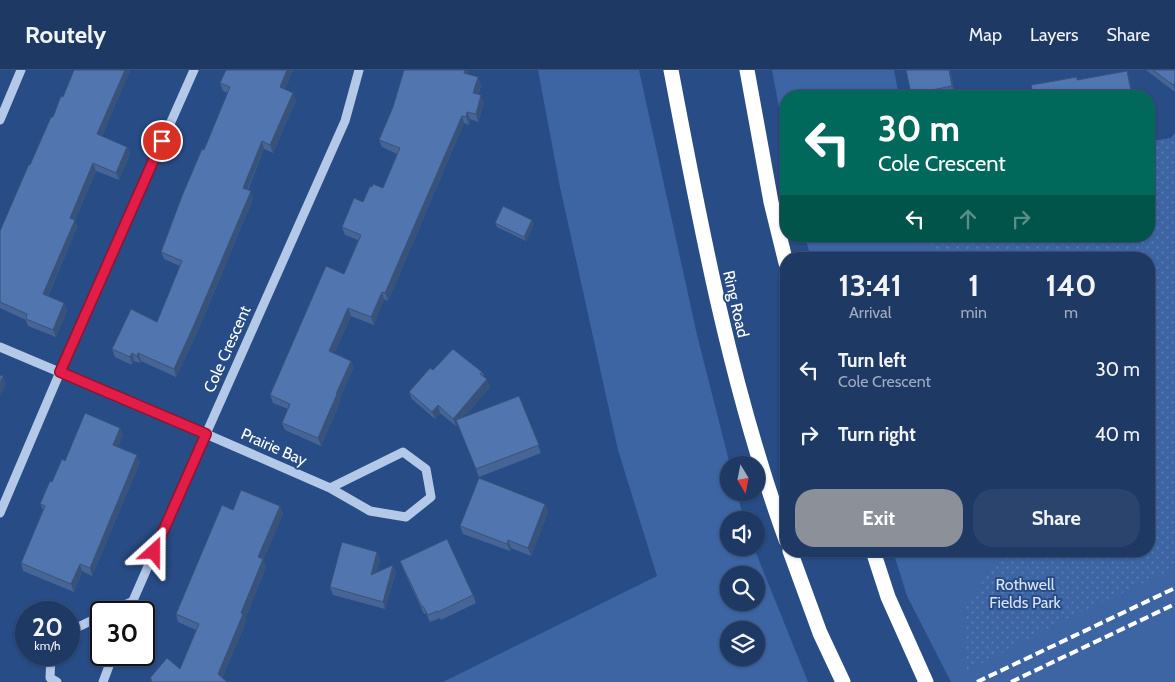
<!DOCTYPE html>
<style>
body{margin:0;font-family:Cabin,sans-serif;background:#2b446d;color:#f1f3f6;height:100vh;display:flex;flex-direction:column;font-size:19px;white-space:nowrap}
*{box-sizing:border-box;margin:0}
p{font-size:16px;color:#a1acbf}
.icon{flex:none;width:28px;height:28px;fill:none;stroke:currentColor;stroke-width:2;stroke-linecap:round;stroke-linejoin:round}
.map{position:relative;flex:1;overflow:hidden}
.details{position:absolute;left:780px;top:182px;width:375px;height:305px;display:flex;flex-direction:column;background:#1e3964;border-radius:20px;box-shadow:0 1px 4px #0004,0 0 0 1px #3c5378}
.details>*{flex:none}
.top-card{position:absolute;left:780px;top:20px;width:375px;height:152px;border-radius:20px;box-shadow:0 1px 4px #0004,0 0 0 1px #3c5378;background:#00695c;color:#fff;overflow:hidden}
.needle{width:32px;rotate:170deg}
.tools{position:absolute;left:720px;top:386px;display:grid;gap:10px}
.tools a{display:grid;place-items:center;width:45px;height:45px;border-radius:50%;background:#1e3964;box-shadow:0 1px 4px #0004,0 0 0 1px #3c5378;font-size:25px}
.speed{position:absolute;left:15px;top:531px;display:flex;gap:10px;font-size:25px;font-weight:700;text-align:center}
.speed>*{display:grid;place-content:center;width:65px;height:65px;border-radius:50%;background:#1e3964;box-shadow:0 1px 4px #0004,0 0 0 1px #3c5378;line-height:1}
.speed small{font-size:12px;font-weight:400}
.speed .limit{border:2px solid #111;border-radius:8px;background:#fff;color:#111}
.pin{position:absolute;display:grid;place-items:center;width:42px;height:42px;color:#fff;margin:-21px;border:2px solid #fff;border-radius:50%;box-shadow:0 1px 5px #0007}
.me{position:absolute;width:55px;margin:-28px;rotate:24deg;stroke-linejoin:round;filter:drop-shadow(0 0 4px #0008)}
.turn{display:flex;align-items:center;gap:18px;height:105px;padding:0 15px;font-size:22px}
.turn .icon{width:65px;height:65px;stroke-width:2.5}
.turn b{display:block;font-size:35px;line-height:42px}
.lanes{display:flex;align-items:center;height:48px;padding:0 15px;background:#0003;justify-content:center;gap:25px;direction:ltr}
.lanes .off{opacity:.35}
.eta{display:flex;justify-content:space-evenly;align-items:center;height:85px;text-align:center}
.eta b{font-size:30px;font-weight:700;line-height:35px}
.primary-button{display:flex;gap:10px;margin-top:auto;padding:10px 15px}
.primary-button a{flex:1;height:58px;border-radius:20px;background:#8c9099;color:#fff;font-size:20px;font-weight:700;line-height:58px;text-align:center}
.primary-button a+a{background:#2b446d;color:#f1f3f6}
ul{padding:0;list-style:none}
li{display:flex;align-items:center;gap:15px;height:65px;padding:0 15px}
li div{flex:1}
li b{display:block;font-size:19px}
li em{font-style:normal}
header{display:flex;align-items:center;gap:30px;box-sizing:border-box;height:70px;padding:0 25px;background:#1e3964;border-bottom:1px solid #3c5378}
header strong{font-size:24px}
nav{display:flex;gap:28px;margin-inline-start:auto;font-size:18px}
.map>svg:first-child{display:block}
.green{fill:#3d65a3;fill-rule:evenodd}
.park{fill:url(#park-dots)}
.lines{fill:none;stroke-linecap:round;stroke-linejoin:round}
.minor{stroke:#b4c8e8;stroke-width:9}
.highway{stroke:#fff;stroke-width:15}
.rail{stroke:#fff;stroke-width:4;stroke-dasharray:9 4;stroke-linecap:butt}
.wall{fill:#466596}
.shaded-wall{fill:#39527a}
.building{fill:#5175ae;stroke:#39527a}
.route-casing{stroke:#92132f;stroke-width:12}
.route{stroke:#e11d48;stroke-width:9}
.labels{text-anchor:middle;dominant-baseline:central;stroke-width:4;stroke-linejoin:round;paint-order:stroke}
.street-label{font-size:16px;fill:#fff;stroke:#284c86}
.park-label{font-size:16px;fill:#d7e3f6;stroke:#284c86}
</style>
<header>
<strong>Routely</strong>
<nav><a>Map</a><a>Layers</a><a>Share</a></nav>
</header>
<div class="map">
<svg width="1175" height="612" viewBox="0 0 1175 612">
<defs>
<pattern id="park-dots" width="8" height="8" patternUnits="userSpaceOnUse" patternTransform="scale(1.25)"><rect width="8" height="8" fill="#3d65a3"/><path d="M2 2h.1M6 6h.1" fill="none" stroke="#5a7cb1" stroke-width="1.8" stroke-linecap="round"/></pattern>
</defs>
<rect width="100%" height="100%" fill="#284c86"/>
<g class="green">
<path d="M538 0H639L697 265 730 395H729V422L737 423 744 450H729V478H754L808 612H443L657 506 618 380 560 117ZM729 505H756V532H729ZM729 560H756V588H729Z"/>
<path d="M772 0H894L899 26H786V75Z"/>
<path d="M1175 63V612H951L907 526 893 481H1149V189H811L805 166H1149V72L1171 68Z"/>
</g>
<path class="park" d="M1175 63V498L1056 554 967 601 966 538 1002 481H1149V189H932L926 166H1149V72L1171 68Z"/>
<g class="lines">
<g class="minor">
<path d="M0 50 21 0"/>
<path d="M0 277 206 364 345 51 359 0"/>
<path d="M0 443 60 302 194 0"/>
<path d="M109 542 131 532"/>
<path d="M128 542 206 364 330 418 370 441 406 447 431 427 426 399 403 382 330 418"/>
<path d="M69 564 74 559 101 546"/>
<path d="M51 585 50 608 57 612"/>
<path d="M103 612 113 585"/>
</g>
<g class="highway">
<path d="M671 0C701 159 731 318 786 470"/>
<path d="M747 0 771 132 786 193"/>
<path d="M790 481 820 563 843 612"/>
<path d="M873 481 888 527 926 612"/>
</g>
<g class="rail">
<path d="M977 612 1175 518"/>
<path d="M1011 612 1175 534"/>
</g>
</g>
<g class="wall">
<path d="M74 0H130L102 66 127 77 130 84 119 110 96 101 75 150 77 157 48 226 64 233 67 241 56 267 28 256 26 250 0 238V161L63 27Z"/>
<path d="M226 0H293L285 19 296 30 273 83 264 79 248 120 253 129 197 263 176 307 141 291 140 293 134 291 132 295 115 287 112 279 157 252 180 196 164 189 161 182 228 23 223 21 220 13Z"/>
<path d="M950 0 955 24 940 26H912L911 24Z"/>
<path d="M1146 0H1175V22Z"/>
<path d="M468 4 478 7 481 15 478 25 484 33 478 52 470 49 469 55 464 53 388 231 384 229 374 255 351 246 334 284 351 291 353 298 339 330 340 332 321 376 285 360 282 353 288 339 273 333 270 325 344 204 358 170 345 165 342 157 363 132 372 117 383 118 397 84 382 77 379 70Z"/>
<path d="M532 150 534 154 526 171 497 157 495 153Z"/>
<path d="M433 300 482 302 490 317 463 348 519 326 541 383 479 407 458 354 456 356 440 343 435 349 412 329 409 322Z"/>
<path d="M120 358 123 365 118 377 140 392 92 506 82 501 74 522 23 501 21 493 43 440 40 434 52 412 65 391Z"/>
<path d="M545 434 548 442 531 486 511 478 510 481 463 464 460 456Z"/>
<path d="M280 436 283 444 263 490 266 497 245 549 246 552 222 608 227 612H151L150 608 180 599 196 560 178 552 176 544 233 440Z"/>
<path d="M377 482 380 490 376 503 396 502 385 539 333 525 330 517Z"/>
<path d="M400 491 473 525 476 533 441 550 440 548 430 552 426 543 424 544 403 499Z"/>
</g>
<g class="shaded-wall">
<path d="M125 0H130L100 71 97 64Z"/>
<path d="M287 0H293L283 24 280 17Z"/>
<path d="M465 0H468L467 11 464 3Z"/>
<path d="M949 0H950L955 24 952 16Z"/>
<path d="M1127 1 1130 9 1133 26H1132Z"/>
<path d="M478 7 481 15 476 31 473 23Z"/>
<path d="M1175 12V21L1173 15Z"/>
<path d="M293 23 296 30 273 83 270 75Z"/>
<path d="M481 25 484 33 478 52 476 44Z"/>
<path d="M467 42 470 49 469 55 466 47Z"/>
<path d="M462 46 464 53 388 231 385 223Z"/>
<path d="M262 71 264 79 245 125 243 118Z"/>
<path d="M127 77 130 84 119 110 116 103Z"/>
<path d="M93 93 96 101 75 150 77 157 45 232 43 224 70 148Z"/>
<path d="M251 121 253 129 197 263 176 307 174 299Z"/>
<path d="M532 150 534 154 526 171 524 167Z"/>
<path d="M382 222 384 229 374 255 371 247Z"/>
<path d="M64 233 67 241 56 267 53 260Z"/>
<path d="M348 238 351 246 332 289 329 281Z"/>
<path d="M132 283 134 291 132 295 130 287Z"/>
<path d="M138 283 141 291 140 293 137 286Z"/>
<path d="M351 291 353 298 339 330 340 332 321 376 318 368 336 324Z"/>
<path d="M3 306 6 314 0 327V314Z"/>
<path d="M487 309 490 317 456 356 453 349Z"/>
<path d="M438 335 440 343 435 349 432 342Z"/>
<path d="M120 358 123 365 116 382 113 375Z"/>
<path d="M137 385 140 392 92 506 90 498Z"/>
<path d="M545 434 548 442 531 486 528 478Z"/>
<path d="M280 436 283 444 263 490 266 497 245 549 246 552 221 612 218 604 241 543 258 487Z"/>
<path d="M508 470 511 478 510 481 507 474Z"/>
<path d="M377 482 380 490 373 513 371 505Z"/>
<path d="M80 494 82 501 74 522 71 514Z"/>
<path d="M393 495 396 502 385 539 383 532Z"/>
</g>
<g class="building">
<path d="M74 0H125L97 64 127 77 116 103 93 93 70 148 75 150 43 224 64 233 53 260 26 249 27 244 0 232V161L29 94 30 95 51 47H53L61 26 63 27Z"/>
<path d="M226 0H287L280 17 293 23 270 75 262 71 243 118 251 121 194 255 174 299 138 283 137 286 132 283 130 287 112 279 131 239 157 252 182 191 161 182 182 126 202 79 204 80 230 17 220 13Z"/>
<path d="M404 0H465L464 3 478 7 473 23 481 25 476 44 467 42 466 47 462 46 385 223 382 222 371 247 348 238 329 281 351 291 336 324H337L318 368 282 353 290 334 270 325 326 196 344 204 361 165 342 157 354 128 363 132 370 116 372 117 373 114 383 118 400 78 379 70 393 37Z"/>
<path d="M906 0H949L952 16 911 24Z"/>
<path d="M1153 0H1175V12L1173 15Z"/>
<path d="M1127 1 1132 26H989L1032 19 1031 15 1077 7V10Z"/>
<path d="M503 136 532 150 524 167 495 153Z"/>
<path d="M453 279 482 302 480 304 487 309 453 349 438 335 432 342 409 322 430 298 433 300Z"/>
<path d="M0 305 3 306 0 314Z"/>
<path d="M519 326 539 375 476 399 456 350Z"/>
<path d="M85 343 120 358 113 375 137 385 90 498 80 494 71 514 21 493 45 436 40 434 50 411 52 412 62 389 65 391Z"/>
<path d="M479 408 545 434 528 478 508 470 507 474 460 456Z"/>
<path d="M241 420 280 436 258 487 263 489 241 543 243 544 218 604 227 612H152L151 611 152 610 150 608 167 588 180 599 199 554 176 544 222 435 233 440Z"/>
<path d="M447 469 473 525 438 542 437 541 428 545 423 536 422 537 400 491Z"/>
<path d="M342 472 377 482 371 505 393 495 383 532 330 517Z"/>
</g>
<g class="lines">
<g class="route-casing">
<path id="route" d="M154 482 206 364 60 302 162 71"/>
</g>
<use href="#route" class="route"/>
</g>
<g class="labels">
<g class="street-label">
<text transform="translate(736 234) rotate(77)">Ring Road</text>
<text transform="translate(227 279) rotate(-66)">Cole Crescent</text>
<text transform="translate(274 377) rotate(24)">Prairie Bay</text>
</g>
<g class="park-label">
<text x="1025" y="514">Rothwell<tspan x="1025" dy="18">Fields Park</tspan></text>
</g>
</g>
</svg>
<div class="tools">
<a><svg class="needle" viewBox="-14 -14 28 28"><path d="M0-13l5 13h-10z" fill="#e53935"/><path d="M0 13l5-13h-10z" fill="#a1acbf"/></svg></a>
<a><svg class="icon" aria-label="sound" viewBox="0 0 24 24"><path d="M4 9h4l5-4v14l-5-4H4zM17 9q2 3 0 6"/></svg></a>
<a><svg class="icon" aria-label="search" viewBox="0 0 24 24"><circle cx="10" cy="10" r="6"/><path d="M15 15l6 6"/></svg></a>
<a><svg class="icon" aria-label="layers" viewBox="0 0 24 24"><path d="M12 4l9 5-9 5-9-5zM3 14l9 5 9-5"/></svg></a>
</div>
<div class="speed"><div>20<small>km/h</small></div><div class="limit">30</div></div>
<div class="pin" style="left:162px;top:71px;background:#d93025"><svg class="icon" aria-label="arrive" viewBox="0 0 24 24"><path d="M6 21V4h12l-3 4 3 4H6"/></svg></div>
<svg class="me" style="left:154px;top:482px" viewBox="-20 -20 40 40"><path d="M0-17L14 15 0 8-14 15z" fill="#e11d48" stroke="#fff" stroke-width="4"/></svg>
<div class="top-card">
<div class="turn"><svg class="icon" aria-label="left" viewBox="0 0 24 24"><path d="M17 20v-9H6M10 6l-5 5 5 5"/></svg><div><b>30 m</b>Cole Crescent</div></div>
<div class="lanes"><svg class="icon" aria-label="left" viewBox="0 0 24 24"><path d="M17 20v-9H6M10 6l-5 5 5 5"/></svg><svg class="icon off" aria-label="ahead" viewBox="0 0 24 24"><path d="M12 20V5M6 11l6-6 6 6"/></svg><svg class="icon off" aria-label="right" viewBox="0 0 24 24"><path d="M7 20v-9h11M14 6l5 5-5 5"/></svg></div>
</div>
<section class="details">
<div class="eta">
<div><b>13:41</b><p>Arrival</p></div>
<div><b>1</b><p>min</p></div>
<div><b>140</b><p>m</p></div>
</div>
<ul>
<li><svg class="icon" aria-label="left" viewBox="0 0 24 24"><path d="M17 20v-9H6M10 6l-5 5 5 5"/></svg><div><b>Turn left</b><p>Cole Crescent</p></div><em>30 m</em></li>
<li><svg class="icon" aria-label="right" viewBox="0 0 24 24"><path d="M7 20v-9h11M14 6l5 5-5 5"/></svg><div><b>Turn right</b></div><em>40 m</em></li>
</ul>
<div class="primary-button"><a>Exit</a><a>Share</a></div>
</section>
</div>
